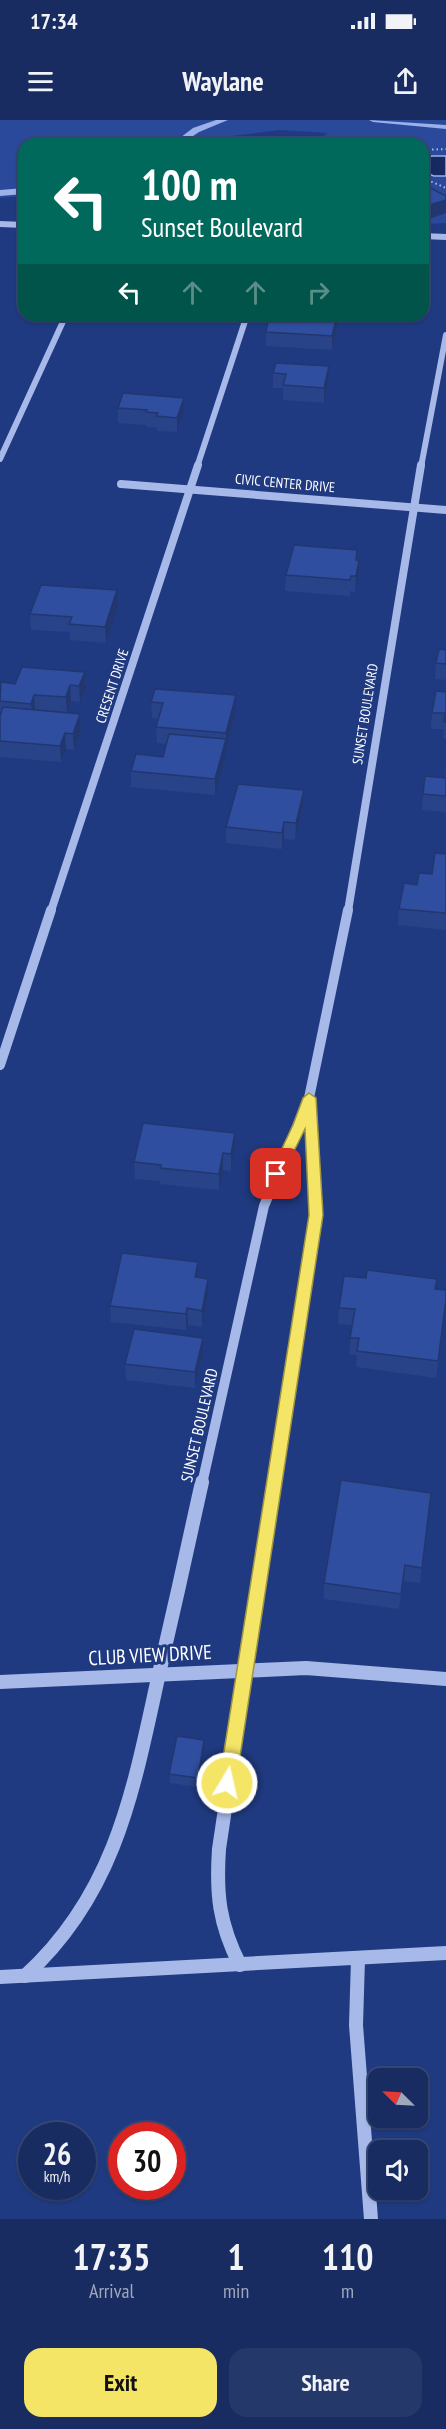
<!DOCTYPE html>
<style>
body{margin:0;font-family:"PT Sans Narrow",sans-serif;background:#25386a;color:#f1f3f6;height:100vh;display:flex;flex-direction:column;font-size:22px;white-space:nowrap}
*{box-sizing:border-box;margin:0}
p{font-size:20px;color:#9fa7bd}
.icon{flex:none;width:33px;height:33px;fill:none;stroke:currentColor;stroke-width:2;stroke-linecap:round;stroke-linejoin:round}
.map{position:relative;height:2099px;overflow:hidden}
.drawer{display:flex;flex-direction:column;background:#182c61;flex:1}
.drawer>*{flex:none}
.banner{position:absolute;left:18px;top:18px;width:411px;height:183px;border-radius:18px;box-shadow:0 2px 4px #0004,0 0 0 2px #364876;background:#00695c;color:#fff;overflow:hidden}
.needle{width:39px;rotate:294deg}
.tools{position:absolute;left:368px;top:1948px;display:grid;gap:12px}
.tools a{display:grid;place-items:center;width:60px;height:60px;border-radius:12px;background:#182c61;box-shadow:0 2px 4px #0004,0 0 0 2px #364876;font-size:30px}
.speed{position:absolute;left:18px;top:2002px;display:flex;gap:12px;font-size:30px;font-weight:700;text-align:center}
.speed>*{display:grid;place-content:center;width:78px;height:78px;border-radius:50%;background:#182c61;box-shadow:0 2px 4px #0004,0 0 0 2px #364876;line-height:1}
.speed small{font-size:15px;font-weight:400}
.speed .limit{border:9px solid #d22;background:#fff;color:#111}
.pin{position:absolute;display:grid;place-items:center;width:51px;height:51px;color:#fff;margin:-26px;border-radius:12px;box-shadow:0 3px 9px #0006}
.me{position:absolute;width:66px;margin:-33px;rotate:9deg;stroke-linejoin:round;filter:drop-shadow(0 0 4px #0008)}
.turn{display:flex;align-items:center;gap:21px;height:126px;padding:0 24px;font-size:27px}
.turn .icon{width:78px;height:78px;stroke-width:2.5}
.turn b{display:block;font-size:42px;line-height:51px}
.lanes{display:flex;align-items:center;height:57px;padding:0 24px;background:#0003;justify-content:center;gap:30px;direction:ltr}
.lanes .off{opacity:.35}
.eta{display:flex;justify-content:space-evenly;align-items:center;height:102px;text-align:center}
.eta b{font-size:36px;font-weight:800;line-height:42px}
.action{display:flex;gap:12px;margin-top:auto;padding:12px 24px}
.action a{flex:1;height:69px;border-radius:18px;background:#f5e567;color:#111;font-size:24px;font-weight:800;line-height:69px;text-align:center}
.action a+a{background:#25386a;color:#f1f3f6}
.status{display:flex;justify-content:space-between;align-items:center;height:42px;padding:0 30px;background:#182c61;direction:ltr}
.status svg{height:16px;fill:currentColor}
header{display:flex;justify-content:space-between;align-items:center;height:78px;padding:0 24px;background:#182c61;font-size:27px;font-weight:800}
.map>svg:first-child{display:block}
.green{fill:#2a499a}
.water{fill:#162961;stroke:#9ab1ea;stroke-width:1.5}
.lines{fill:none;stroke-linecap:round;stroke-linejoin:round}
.stream{fill:#9ab1ea;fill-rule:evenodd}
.path{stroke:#a7b9e8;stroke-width:2;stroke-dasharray:1.5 3;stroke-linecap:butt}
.minor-far3{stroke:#a7b9e8;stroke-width:6}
.minor-far2{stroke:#a7b9e8;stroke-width:8}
.minor-far1{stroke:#a7b9e8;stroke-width:10}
.minor{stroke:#a7b9e8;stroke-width:14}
.wall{fill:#294389}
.shaded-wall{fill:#22376f}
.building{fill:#304e9f;stroke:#22376f;stroke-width:1.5}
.route{fill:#f5e567;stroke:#9f9543;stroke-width:1.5}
.labels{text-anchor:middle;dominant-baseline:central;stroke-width:6;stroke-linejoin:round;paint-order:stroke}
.far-street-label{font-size:14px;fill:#fff;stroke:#203a81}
.street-label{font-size:16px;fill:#fff;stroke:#203a81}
.near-street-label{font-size:20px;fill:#fff;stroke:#203a81}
</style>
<div class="status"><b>17:34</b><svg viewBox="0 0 49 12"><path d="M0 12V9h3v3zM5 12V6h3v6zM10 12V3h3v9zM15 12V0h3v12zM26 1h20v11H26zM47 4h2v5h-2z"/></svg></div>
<header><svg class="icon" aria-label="menu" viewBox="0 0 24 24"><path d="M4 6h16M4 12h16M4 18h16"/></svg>Waylane<svg class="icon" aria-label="share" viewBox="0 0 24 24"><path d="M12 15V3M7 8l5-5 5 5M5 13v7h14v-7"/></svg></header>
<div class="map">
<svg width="446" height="2099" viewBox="0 0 446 2099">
<rect width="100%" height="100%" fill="#203a81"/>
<path class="green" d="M0 0H446V103L423 104V24H317V20L328 13 280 10 209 19 208 24H24V76L0 78Z"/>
<path class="water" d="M432 36H446V56H434L423 52V39Z"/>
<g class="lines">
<g class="stream">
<path d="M216 0H228L199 12 181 24H172L193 8Z"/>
<path d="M369 0 446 5V9L373 2Z"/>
<path d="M24 68V74L0 76V70Z"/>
</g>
<g class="path">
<path d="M423 30 446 29"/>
<path d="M423 58 446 68"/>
</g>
<g class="minor-far3">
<path d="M0 104 24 105"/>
<path d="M423 116 446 117"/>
<path d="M0 339 66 195"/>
<path d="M197 347 247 195"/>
<path d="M421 347 446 215"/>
</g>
<g class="minor-far2">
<path d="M121 364 446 390"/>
<path d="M51 791 198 345"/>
<path d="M348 791 421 345"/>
</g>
<g class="minor-far1">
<path d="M0 945 51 790"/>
<path d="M202 1364 264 1086 309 978 348 790"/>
<path d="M274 1364 316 1095 310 984"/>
</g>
<g class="minor">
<path d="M0 1562 306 1548 446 1559"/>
<path d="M358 1839 356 1905 371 2099"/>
<path d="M240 1845C219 1804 216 1774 219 1729L274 1362"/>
<path d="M25 1856C115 1774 133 1672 158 1558 173 1493 188 1427 202 1362"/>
<path d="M0 1857 446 1833"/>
</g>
</g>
<g class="wall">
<path d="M290 195H343L342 201H338V206L332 230 266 226V212L288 202Z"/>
<path d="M276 243 328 261 324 283 283 280V268H273V253Z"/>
<path d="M118 288 184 292 177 312 157 311V308L146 307V305L118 303Z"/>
<path d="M357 430V441L359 456 355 472 350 471V476L285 471 286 455Z"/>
<path d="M118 486 106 523 70 520V512L31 510 30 494Z"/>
<path d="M446 530V560L435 559 436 543Z"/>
<path d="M85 552 86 568 80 582 71 581 67 593 80 594 81 610 74 630 66 629 61 642 0 637V565L15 564Z"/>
<path d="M446 572V619L443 618 444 609H431L432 593Z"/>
<path d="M151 582 236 591 226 629V635L215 675 131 667V651L163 637 167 624 157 623 156 607 158 599 152 598Z"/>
<path d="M446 646V692L422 690 423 674 445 658Z"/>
<path d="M304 670 303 686 295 720 284 719 282 729 226 723V707Z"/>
<path d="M446 734V810L398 805 399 789 417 765 432 754Z"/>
<path d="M235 1029 231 1051 223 1050 219 1070 160 1064V1061L135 1059 134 1042Z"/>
<path d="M198 1158 208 1159V1175L202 1207 188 1205 186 1210 111 1202 110 1186Z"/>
<path d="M436 1169 446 1181 436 1258 356 1247 357 1235 349 1234 352 1205 338 1204 339 1188Z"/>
<path d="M203 1218V1234L195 1268 126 1260 125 1244Z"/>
<path d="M431 1373 420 1463 403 1461 399 1489 324 1479V1463Z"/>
<path d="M204 1620 205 1629 198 1667 170 1663 169 1654Z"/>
</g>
<g class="shaded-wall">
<path d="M446 80V93L423 101V87Z"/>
<path d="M337 195 338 206 332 230V216Z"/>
<path d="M329 246 328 261 324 283V268Z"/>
<path d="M184 278V292L177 312V298Z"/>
<path d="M359 441V456L355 472 356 456Z"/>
<path d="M117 470 118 486 106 523 105 507Z"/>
<path d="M85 552 86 568 80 582 79 566Z"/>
<path d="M70 565 71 581 67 593 66 577Z"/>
<path d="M34 575 35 590 33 600 31 584Z"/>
<path d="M236 575V591L226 629V613Z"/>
<path d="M80 594 81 610 74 630 73 614Z"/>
<path d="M65 613 66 629 61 642 60 626Z"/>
<path d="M226 619V635L215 675V659Z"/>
<path d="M304 670 303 686 295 720 296 703Z"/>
<path d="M284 702V719L282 729V713Z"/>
<path d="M235 1013V1029L231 1051V1034Z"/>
<path d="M223 1033V1050L219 1070V1054Z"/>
<path d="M198 1142V1158L195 1157Z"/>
<path d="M208 1159V1175L202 1207V1191Z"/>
<path d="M187 1188 188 1205 186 1210V1194Z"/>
<path d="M203 1218V1234L195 1268V1252Z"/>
<path d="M204 1620 205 1629 198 1667V1658Z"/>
</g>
<g class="building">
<path d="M423 64 446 76V80L423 87Z"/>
<path d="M290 195H337L332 216 266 212 268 201 288 202Z"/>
<path d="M276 243 329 246 324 268 283 265 286 254 273 253Z"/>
<path d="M123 273 184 278 177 298 156 296 158 293 146 292 147 290 118 288Z"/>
<path d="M294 425 357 430 356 440 359 441 356 456H351L350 460 286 455Z"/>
<path d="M41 465 117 470 105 507 69 504 72 497 30 494Z"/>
<path d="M439 529 446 530V544L436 543Z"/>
<path d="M22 547 85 552 79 566 70 565 66 577 34 575 31 584 0 581 1 562 15 564Z"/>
<path d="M155 569 236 575 226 613 156 607 163 583 151 582Z"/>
<path d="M436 571 446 572V602H444L445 593H432Z"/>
<path d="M3 587 80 594 73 614 65 613 60 626 0 621V596Z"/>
<path d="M169 614 226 619 215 659 131 651 136 634 163 637Z"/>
<path d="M425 656 446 658V676L423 674Z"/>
<path d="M238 664 304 670 296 703 284 702 282 713 226 707Z"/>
<path d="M435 733 446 734V793L399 789 404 763 417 765 419 753 432 754Z"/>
<path d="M143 1003 235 1013 231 1034 223 1033 219 1054 160 1048 161 1045 134 1042Z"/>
<path d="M122 1133 198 1142 195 1157 208 1159 202 1191 187 1188 186 1194 110 1186Z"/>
<path d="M367 1150 437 1159 435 1169 446 1170V1180L438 1241 357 1231 359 1218H350L355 1189 339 1188 344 1156 366 1158Z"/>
<path d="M134 1209 203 1218 195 1252 125 1244Z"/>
<path d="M341 1360 431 1373 422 1448 405 1445 401 1474 324 1463Z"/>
<path d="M177 1616 204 1620 198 1658 169 1654Z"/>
</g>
<path class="route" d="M309 973 316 978 323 1095 236 1663 234 1669 227 1671 221 1669 219 1663 309 1095 305 1009 281 1057 276 1059 270 1054 293 1005 303 978Z"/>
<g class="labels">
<g class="far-street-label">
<text transform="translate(285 363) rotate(5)">CIVIC CENTER DRIVE</text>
<text transform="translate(112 566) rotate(-72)">CRESENT DRIVE</text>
<text transform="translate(365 594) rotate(-81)">SUNSET BOULEVARD</text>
</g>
<g class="street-label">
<text transform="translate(199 1305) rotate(-77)">SUNSET BOULEVARD</text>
</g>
<g class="near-street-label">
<text transform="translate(150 1535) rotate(-3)">CLUB VIEW DRIVE</text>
</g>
</g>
</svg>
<div class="tools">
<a><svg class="needle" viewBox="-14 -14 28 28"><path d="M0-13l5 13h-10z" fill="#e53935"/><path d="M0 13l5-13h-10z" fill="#9fa7bd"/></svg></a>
<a><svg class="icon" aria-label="sound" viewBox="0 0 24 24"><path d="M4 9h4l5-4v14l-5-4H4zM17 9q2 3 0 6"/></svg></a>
</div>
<div class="speed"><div>26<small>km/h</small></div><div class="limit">30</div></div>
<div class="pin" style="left:276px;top:1054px;background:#d93025"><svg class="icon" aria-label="arrive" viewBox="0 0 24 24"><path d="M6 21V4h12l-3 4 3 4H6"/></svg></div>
<svg class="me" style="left:227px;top:1663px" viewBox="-20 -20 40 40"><circle r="17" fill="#f5e567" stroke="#fff" stroke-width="3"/><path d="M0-11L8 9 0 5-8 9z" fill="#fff"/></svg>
<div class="banner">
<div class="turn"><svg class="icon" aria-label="left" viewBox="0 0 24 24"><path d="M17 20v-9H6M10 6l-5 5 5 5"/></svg><div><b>100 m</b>Sunset Boulevard</div></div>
<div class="lanes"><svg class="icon" aria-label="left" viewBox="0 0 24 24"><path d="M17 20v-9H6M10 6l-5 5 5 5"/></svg><svg class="icon off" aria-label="ahead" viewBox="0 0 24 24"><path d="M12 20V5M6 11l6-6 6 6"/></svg><svg class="icon off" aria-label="ahead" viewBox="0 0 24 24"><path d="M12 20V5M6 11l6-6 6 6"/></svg><svg class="icon off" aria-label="right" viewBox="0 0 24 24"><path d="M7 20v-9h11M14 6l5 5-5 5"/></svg></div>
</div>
</div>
<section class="drawer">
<div class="eta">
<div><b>17:35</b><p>Arrival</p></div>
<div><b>1</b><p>min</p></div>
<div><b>110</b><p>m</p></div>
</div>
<div class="action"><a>Exit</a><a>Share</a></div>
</section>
